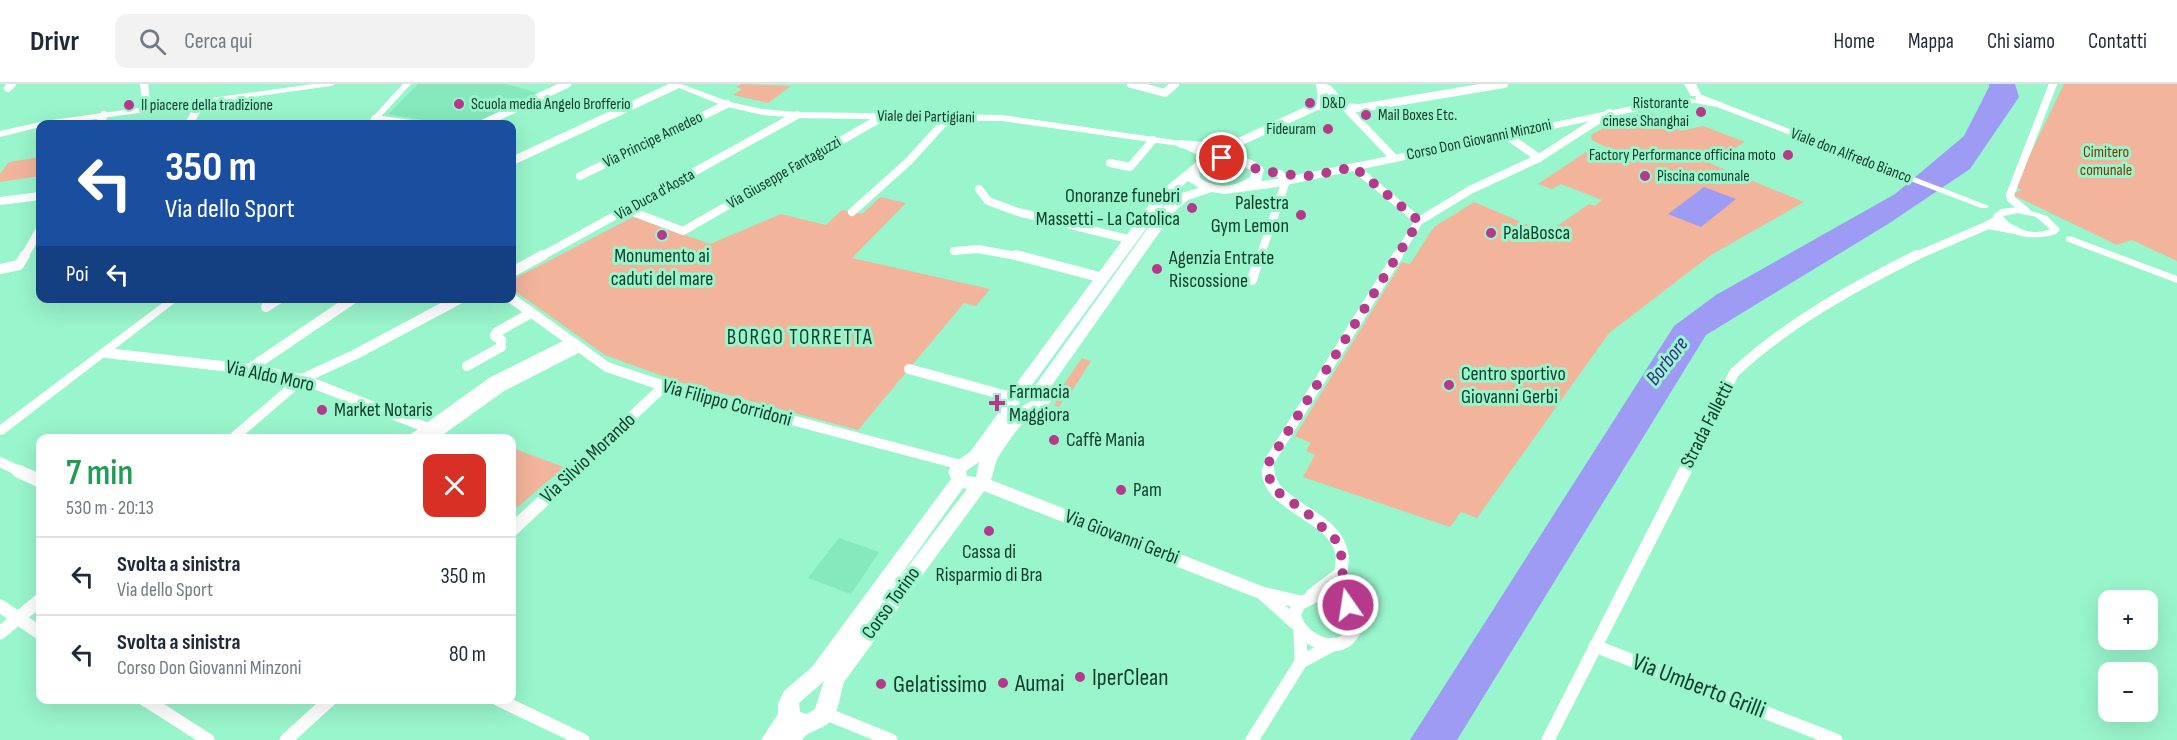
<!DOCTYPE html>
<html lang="it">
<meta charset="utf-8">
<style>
body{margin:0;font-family:"Sofia Sans Condensed",sans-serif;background:#f2f2f3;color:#1f2937;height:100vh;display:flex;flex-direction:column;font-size:22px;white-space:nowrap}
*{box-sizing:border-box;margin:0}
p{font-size:20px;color:#747a83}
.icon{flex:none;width:33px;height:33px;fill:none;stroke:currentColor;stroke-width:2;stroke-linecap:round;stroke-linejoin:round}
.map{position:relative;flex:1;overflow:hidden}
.panel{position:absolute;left:36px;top:350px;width:480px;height:270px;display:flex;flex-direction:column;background:#fff;border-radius:12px;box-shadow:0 6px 24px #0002}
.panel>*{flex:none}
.banner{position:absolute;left:36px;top:36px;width:480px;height:183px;border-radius:12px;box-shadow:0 6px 24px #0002;background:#1a4fa0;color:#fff;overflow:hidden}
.controls{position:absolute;left:2098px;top:506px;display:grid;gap:12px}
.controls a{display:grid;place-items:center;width:60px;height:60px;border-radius:12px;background:#fff;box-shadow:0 6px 24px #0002;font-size:30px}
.pin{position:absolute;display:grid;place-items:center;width:51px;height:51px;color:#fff;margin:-26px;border:3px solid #fff;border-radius:50%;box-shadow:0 2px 6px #0007}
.me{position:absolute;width:66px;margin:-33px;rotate:347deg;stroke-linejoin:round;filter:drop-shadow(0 0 4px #0008)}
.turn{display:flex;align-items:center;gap:21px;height:126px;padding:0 30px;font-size:27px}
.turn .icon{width:78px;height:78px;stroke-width:2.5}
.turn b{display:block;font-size:42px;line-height:51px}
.then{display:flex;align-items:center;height:57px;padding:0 30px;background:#0003;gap:12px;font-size:22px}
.round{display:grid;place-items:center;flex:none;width:63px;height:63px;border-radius:12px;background:#f2f2f3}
.headline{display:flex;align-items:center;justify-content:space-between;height:102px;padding:0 30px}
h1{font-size:36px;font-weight:600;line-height:45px;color:#1e9e55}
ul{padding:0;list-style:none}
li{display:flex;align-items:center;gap:18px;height:78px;padding:0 30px;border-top:2px solid #e0e1e3}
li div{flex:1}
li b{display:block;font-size:22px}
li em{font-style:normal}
header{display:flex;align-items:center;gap:36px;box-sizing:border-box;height:84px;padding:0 30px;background:#fff;border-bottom:2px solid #e0e1e3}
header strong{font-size:28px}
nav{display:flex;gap:33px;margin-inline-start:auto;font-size:21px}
.search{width:420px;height:54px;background:#f2f2f3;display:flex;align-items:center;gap:15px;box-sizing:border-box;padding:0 21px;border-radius:12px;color:#747a83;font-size:22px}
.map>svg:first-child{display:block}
.built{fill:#85e9bd}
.green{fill:#f2b49a}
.water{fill:#9e9bf5}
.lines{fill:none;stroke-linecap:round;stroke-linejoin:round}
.minor-far2{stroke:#fff;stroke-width:8}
.minor-far1{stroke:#fff;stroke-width:10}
.minor{stroke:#fff;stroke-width:13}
.tertiary{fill:#fff;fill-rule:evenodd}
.primary{fill:#fff;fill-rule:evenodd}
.route{stroke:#b53a8c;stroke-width:10;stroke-dasharray:0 18}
.poi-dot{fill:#b53a8c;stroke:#99f5cb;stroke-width:2}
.labels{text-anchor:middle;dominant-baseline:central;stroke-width:6;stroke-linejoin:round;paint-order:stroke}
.far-poi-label{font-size:16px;fill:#123a2a;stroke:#99f5cb;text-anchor:start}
.far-street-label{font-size:16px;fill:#123a2a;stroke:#99f5cb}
.far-park-label{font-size:16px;fill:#873300;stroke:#99f5cb}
.poi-label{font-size:20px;fill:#123a2a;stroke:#99f5cb;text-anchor:start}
.street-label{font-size:20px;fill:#123a2a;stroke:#99f5cb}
.neighbourhood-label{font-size:21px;letter-spacing:1.5px;fill:#123a2a;stroke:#99f5cb}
.water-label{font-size:21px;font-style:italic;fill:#3b288e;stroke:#99f5cb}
.near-poi-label{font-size:24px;fill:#123a2a;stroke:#99f5cb;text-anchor:start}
.near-street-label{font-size:24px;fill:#123a2a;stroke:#99f5cb}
</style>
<header>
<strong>Drivr</strong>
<div class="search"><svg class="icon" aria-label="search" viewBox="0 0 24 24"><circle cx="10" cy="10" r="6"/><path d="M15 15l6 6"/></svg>Cerca qui</div>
<nav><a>Home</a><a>Mappa</a><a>Chi siamo</a><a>Contatti</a></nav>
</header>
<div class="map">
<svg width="2177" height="656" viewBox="0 0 2177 656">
<rect width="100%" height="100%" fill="#99f5cb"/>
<g class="built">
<path d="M418 0H506L541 10 475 40H448L388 30Z"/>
<path d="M839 454 879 468 851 510 808 494Z"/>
</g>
<g class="green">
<path d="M741 0 791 2 768 19 733 11 742 5 736 3Z"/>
<path d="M2064 0H2177V177L2132 156 2117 161 2011 110 2022 106 2015 102Z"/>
<path d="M1650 28 1681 47 1703 42 1745 58 1709 79 1804 118 1711 171 1609 249 1477 434 1461 428 1450 443 1303 393 1315 371 1306 367 1311 359 1295 352 1402 178 1410 180 1434 143 1474 118 1547 149 1589 120 1595 122 1602 116 1561 100 1552 105 1538 100 1589 66 1599 70 1608 64 1592 56 1591 51 1622 34Z"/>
<path d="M40 73V92L0 98V90L9 78Z"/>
<path d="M880 113 906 119 852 174 990 205 976 222 964 219 858 346 676 297 605 271 512 205V196L633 133 710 160 781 130 826 141 842 126 862 130Z"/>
<path d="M1082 274 1091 277 1072 307H1069L1059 323 1055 322 1057 310Z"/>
<path d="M512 364 564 383 512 428Z"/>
</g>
<g class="water">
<path d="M1989 0H2015L2019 13 1970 85 1888 140 1706 251 1457 656H1410L1674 242 1716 211 1895 110 1964 52 1989 3Z"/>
<path d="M1704 103 1736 115 1701 143 1668 130Z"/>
</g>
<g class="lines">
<g class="minor-far2">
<path d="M144 0 147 25"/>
<path d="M1131 0 1165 9 1175 0"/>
<path d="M1321 3 1328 5 1394 74"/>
<path d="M8 4 12 0"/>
<path d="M1317 22 1360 24 1504 0"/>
<path d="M375 35 411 40"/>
<path d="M99 40 104 31"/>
<path d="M189 40 201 18"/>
<path d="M482 40 567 0"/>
<path d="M1506 51 1539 74"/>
<path d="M1237 59 1242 76"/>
<path d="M1181 60 1213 63 1237 59 1319 21 1322 15 1320 0"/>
<path d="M512 77 676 1"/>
<path d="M1110 79 1130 83 1153 56"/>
<path d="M1354 83 1419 137"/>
<path d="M580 92 727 20"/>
<path d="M979 105 988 117 1018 128 1132 156"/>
<path d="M0 117 40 112"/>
<path d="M628 126 683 147 884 32"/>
<path d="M2026 127 2011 115 2010 111 2053 0"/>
<path d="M852 128 909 77 948 34"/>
<path d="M1999 134 1988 141 2015 146"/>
<path d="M954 167 978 165 1021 173"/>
<path d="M24 173 40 145"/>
<path d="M540 173 797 31"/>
<path d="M1260 173 1286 97 1280 90"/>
<path d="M1397 173 1419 137 1470 106 1539 74 1609 29"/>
<path d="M1914 173 1988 141"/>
</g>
<g class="minor-far1">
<path d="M1016 171 1103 194"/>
<path d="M0 185 19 181 25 171"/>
<path d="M512 188 543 171"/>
<path d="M1252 196 1260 171"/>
<path d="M511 214 607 283 664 302 961 381"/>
<path d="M266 223 280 214"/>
<path d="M106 269 249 285 302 295 438 348"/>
<path d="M467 282 501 263V256L495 252 497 248 531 229"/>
<path d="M249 285 354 214"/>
<path d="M909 285 1011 313"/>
<path d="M233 354 302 295 356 270 461 214"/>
<path d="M414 354 492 298 570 259"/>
<path d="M430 354 501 303 577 264"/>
<path d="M0 378 21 388"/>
<path d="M573 388 664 302"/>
<path d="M1268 388 1269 378 1398 171"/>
<path d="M1684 388 1734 289C1786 240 1853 203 1917 171"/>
</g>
<g class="minor">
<path d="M18 387 40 397"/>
<path d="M1268 387C1270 424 1335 430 1342 470 1343 476 1341 483 1341 489"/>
<path d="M981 399 1262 509"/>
<path d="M512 446 575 387"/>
<path d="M1312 511 1341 489 1348 521"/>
<path d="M1315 512C1336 512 1353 520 1357 542 1354 547 1351 554 1346 557 1324 569 1300 551 1294 531L1299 520Z"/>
<path d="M0 522 40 549"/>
<path d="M1295 539 1262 509 1301 518"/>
<path d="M1300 547 1301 578 1334 560"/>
<path d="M0 549 40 516"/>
<path d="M1595 562 1836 656"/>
<path d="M144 615 208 656"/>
<path d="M497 615 583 656"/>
<path d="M824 629 891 656"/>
<path d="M286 656 331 615"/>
<path d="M1252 656 1301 578"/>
<path d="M1548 656 1685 387"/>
</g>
<g class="tertiary">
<path d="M313 0H335L331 2 60 40H40V43L0 53V47L45 37Z"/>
<path d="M403 0H411L374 40H366Z"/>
<path d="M669 0H681L730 18 762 25 797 28 1002 31 1181 57 1207 69 1227 74 1222 77 1202 73 1179 62 1002 37 797 34 762 31 724 22Z"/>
<path d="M1696 11H1702L1989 122 1987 124H1981L1717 23 1695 19Z"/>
<path d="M2018 123 2047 132 2060 145 2056 150C2033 157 2006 154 1993 131L2001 125ZM2018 129 2036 133 2050 145C2035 152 2013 146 2003 132Z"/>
<path d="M2070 152 2177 192V199L2066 157V153Z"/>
<path d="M169 214H181L4 350 0 351V341Z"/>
</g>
<g class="primary">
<path d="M1684 0H1696L1701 10 1699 12H1691Z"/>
<path d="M1690 14 1696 17 1694 19 1647 25 1277 103 1225 110 1212 108 1188 116 1173 129 1047 308 1051 317C1044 327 1036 326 1028 333 1023 337 999 370 997 376 993 386 993 394 987 403L844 598C840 611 838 634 826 641 817 647 808 647 802 656H761L778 630V619L784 607 812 583 951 395 948 388 952 380 970 368 1002 324 1007 306 1016 300 1157 110 1200 75 1231 71 1252 76 1262 83 1264 86 1261 97 1277 95 1647 19ZM1227 78 1240 80 1252 87 1250 93C1234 104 1216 105 1200 94L1199 87 1208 81ZM1188 97 1199 104 1178 110 1163 123 1035 302 1032 301 1167 116ZM1025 310 1032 312 1034 316 1018 324 1021 312ZM979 378 976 393 967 392 966 387ZM963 404 967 405 885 513ZM824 597 815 625 807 630 800 628 799 619Z"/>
</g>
</g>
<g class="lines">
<path class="route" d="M1222 74 1242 76 1258 86 1293 91 1311 92 1354 83 1419 137 1269 378 1268 391 1275 406 1307 429 1338 458 1343 479 1342 504 1348 521"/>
</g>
<g class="poi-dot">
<circle cx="1310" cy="19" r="6"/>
<circle cx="459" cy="20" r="6"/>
<circle cx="129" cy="21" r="6"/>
<circle cx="1701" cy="28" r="6"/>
<circle cx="1366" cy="31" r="6"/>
<circle cx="1328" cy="45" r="6"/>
<circle cx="1788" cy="71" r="6"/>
<circle cx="1645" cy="92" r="6"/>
<circle cx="1192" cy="124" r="6"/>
<circle cx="1301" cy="131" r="6"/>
<circle cx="1491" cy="149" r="6"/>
<circle cx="662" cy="151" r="6"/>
<circle cx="1157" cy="185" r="6"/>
<circle cx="1449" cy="301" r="6"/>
<path d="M994 310h6v6h6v6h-6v6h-6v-6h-6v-6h6z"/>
<circle cx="322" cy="326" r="6"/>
<circle cx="1054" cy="356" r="6"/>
<circle cx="1121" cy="406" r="6"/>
<circle cx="989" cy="447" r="6"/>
<circle cx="1080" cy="593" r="6"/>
<circle cx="1003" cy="599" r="6"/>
<circle cx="881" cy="600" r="6"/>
</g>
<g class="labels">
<g class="far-poi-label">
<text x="1322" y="19">D&amp;D</text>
<text x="1689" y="19" text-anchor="end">Ristorante<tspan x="1689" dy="18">cinese Shanghai</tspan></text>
<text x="471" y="20">Scuola media Angelo Brofferio</text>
<text x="141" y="21">Il piacere della tradizione</text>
<text x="1378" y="31">Mail Boxes Etc.</text>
<text x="1316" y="45" text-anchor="end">Fideuram</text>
<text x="1776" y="71" text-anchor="end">Factory Performance officina moto</text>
<text x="1657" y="92">Piscina comunale</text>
</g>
<g class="far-street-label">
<text transform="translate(926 33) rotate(1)">Viale dei Partigiani</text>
<text transform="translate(653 56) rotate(-26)">Via Principe Amedeo</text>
<text transform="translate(1479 56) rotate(-12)">Corso Don Giovanni Minzoni</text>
<text transform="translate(1851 72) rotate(21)">Viale don Alfredo Bianco</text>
<text transform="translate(784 89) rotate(-30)">Via Giuseppe Fantaguzzi</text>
<text transform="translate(655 111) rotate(-29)">Via Duca d'Aosta</text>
</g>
<g class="far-park-label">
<text x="2106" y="68">Cimitero<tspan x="2106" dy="18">comunale</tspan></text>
</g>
<g class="poi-label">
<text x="1180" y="112" text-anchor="end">Onoranze funebri<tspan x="1180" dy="23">Massetti - La Catolica</tspan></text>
<text x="1289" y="119" text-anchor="end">Palestra<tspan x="1289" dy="23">Gym Lemon</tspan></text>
<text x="1503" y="149">PalaBosca</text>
<text x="662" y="172" text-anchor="middle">Monumento ai<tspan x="662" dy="23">caduti del mare</tspan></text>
<text x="1169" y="174">Agenzia Entrate<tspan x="1169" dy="23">Riscossione</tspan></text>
<text x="1461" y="290">Centro sportivo<tspan x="1461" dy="23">Giovanni Gerbi</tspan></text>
<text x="1009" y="308">Farmacia<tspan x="1009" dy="23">Maggiora</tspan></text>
<text x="334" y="326">Market Notaris</text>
<text x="1066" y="356">Caffè Mania</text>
<text x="1133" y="406">Pam</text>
<text x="989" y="468" text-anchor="middle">Cassa di<tspan x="989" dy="23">Risparmio di Bra</tspan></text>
</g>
<g class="street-label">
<text transform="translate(270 292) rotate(12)">Via Aldo Moro</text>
<text transform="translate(727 319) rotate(15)">Via Filippo Corridoni</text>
<text transform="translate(1707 341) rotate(-63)">Strada Falletti</text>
<text transform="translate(588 374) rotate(-43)">Via Silvio Morando</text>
<text transform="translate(1122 453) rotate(21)">Via Giovanni Gerbi</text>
<text transform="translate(891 519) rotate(-54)">Corso Torino</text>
</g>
<g class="neighbourhood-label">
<text x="800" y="253">BORGO TORRETTA</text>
</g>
<g class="water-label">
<text transform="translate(1667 277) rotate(-52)">Borbore</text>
</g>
<g class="near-poi-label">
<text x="1092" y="593">IperClean</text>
<text x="1015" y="599">Aumai</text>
<text x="893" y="600">Gelatissimo</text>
</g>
<g class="near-street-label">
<text transform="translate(1699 602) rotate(21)">Via Umberto Grilli</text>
</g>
</g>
</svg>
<div class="controls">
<a>+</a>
<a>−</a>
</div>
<div class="pin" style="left:1222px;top:74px;background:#d93025"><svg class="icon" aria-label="arrive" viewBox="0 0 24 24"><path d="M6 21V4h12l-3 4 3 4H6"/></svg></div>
<svg class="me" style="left:1348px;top:521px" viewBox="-20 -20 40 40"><circle r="17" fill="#b53a8c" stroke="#fff" stroke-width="3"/><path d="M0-11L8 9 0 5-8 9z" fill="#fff"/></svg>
<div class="banner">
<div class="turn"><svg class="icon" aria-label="left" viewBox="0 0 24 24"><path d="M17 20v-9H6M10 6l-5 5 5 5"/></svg><div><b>350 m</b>Via dello Sport</div></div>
<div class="then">Poi<svg class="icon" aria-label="left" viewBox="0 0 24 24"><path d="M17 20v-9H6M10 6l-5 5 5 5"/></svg></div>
</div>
<section class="panel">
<div class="headline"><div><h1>7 min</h1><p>530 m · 20:13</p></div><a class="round" style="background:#d93025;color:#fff"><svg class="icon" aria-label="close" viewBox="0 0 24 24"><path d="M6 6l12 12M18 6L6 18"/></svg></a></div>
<ul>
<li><svg class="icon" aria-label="left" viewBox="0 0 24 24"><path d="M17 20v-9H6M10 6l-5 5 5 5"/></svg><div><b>Svolta a sinistra</b><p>Via dello Sport</p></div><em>350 m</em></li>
<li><svg class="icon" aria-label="left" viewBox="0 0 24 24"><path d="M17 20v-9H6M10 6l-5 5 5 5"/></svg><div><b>Svolta a sinistra</b><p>Corso Don Giovanni Minzoni</p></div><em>80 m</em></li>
</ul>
</section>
</div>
